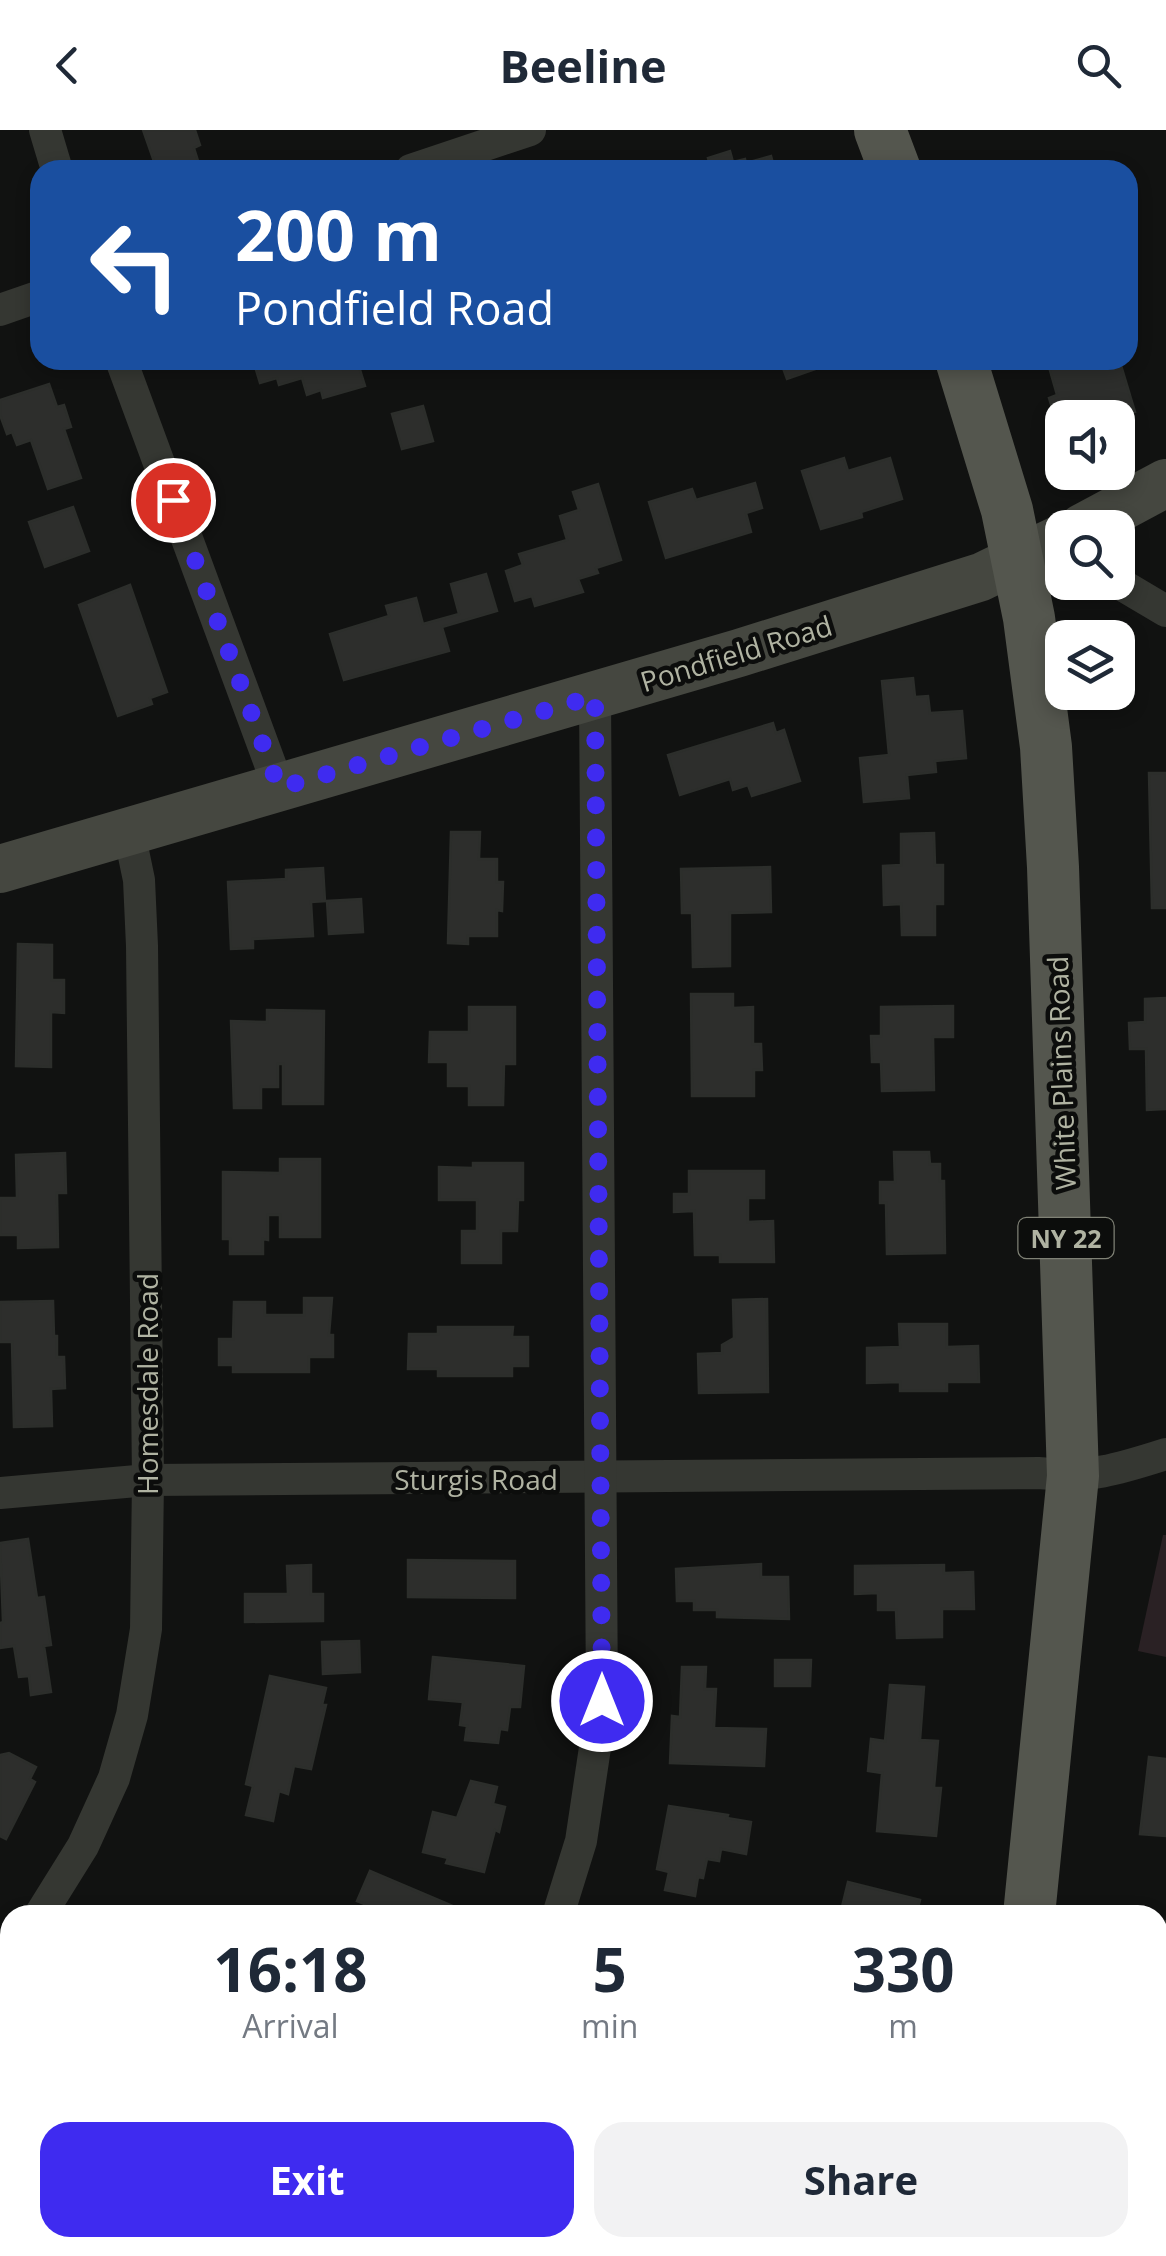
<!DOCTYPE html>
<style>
body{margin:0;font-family:"Open Sans",sans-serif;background:#f2f2f3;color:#1f2937;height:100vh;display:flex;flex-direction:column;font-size:38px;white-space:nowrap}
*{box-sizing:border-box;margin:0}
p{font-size:32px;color:#747a83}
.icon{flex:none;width:55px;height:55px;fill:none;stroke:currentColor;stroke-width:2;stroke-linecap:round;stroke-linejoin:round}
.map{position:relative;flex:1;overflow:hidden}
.drawer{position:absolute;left:0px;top:1775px;width:1168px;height:352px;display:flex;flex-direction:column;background:#fff;border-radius:30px 30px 0 0;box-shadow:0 5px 15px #0003}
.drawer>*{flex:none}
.guide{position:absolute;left:30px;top:30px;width:1108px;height:210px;border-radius:30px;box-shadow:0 5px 15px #0003;background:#1a4fa0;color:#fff;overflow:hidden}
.tools{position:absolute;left:1045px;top:270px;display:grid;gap:20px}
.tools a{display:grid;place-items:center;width:90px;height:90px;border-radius:20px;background:#fff;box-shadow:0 5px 15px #0003;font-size:50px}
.pin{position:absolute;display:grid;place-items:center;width:85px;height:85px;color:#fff;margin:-42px;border:5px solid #fff;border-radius:50%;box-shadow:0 2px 10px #0007}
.me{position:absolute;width:110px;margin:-55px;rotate:0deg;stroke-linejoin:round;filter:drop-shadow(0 0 8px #0008)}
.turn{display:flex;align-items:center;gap:35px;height:210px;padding:0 40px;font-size:45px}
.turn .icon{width:130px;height:130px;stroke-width:2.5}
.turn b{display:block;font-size:70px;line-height:85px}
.eta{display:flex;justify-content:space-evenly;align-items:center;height:170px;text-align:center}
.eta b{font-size:60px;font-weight:700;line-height:70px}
.primary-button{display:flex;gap:20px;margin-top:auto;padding:20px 40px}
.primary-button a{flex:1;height:115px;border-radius:30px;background:#3f2bf0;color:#fff;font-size:40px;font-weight:700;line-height:115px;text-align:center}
.primary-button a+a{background:#f2f2f3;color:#1f2937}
header{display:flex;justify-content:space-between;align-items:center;height:130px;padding:0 40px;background:#fff;font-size:45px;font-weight:700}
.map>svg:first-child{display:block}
.pitch{fill:#2a2124}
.building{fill:#2d2e2c;stroke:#2c2e2b;stroke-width:2.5}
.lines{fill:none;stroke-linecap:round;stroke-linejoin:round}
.street{stroke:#353732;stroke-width:32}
.secondary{stroke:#454740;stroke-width:48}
.primary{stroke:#54564e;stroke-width:52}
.route{stroke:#3f2bf0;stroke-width:18;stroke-dasharray:0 32.4}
.labels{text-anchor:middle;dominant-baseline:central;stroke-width:9;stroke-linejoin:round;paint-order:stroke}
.shield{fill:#0c0d0c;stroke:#7f8175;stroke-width:2.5}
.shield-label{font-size:25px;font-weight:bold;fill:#b0b3a2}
.street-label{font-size:28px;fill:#b0b3a2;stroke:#0c0d0c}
</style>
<header><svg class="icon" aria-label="back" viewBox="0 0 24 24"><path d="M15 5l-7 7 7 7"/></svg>Beeline<svg class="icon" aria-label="search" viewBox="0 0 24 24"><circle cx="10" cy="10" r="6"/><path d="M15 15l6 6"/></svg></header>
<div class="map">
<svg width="1166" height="2126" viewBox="0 0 1166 2126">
<rect width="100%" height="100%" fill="#111211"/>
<path class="pitch" d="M1163 1405H1166V1527L1138 1521Z"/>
<g class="building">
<path d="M143 0H195L200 15 194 18 199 34 182 40H157Z"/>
<path d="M730 21 733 32 745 29 746 33 771 26 775 40H705L711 38 708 28Z"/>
<path d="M253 230H357L365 256 323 268 321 260 307 265 302 248 279 255 277 248 260 253Z"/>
<path d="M780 230H841L787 249Z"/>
<path d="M1047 230H1098L1101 237 1120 232 1135 282 1115 288H1062L1060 304 1049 268 1057 265Z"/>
<path d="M49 254 57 277 64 275 71 297 64 299 81 348 48 359 31 310 17 315 12 302 7 304 0 285V270Z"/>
<path d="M423 276 433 311 402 319 392 284Z"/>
<path d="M844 328 848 341 890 328 902 369 861 382 862 387 821 399 802 341Z"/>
<path d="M755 353 762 378 746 383 751 402 666 428 649 372 692 359 696 370Z"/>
<path d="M598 354 621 430 596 438 598 443 578 449 583 462 535 476 532 466 515 471 506 441 523 435 519 424 567 410 560 386 579 380 573 362Z"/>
<path d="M73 377 89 421 45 437 29 392Z"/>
<path d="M486 444 497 481 442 497 449 521 344 550 330 504 389 486 386 476 416 468 423 494 459 484 451 454Z"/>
<path d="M130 455 167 562 150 568 152 574 118 586 79 475Z"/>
<path d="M913 548 915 567 928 566 930 583 962 581 966 628 935 631 936 642 907 645 909 668 864 672 860 628 889 625 882 551Z"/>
<path d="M773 593 776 603 784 600 800 651 752 666 748 655 733 660 730 649 680 665 668 625Z"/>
<path d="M1149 643H1166V778H1152Z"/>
<path d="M451 702H480L479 729H497V752H503L502 781 497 780V806H468V814L448 813Z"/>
<path d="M934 703 935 735H943V774H935V805H902L901 774 884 775 883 736 901 735V704Z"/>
<path d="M770 737 771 782 730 783V836L693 837 692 783H682L681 739Z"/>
<path d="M323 738 325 771 311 772 313 806 253 809V818L231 819 228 752 286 749V740Z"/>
<path d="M361 769 363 802 329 804 327 771Z"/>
<path d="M18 814 52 815V850H64V883L51 882V937L16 936Z"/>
<path d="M691 864H733V878L753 877V914H761L762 940H754V966H692Z"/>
<path d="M1166 868V979L1147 980 1146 919H1130L1129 893 1145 892V869Z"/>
<path d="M953 876V907H933L934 960 882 961 881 932H872L871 906H881V877Z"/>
<path d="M469 877H515V934H504L503 975H469V956H448V932H429L430 902H469Z"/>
<path d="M267 880 324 881 323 974H283V934H278V957H261V978H234L231 891 267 892Z"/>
<path d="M894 1022H929L930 1034H940V1051H944L945 1123 887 1124 886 1073H880V1052H895Z"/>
<path d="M65 1023 66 1063H57L58 1117 18 1118V1105H0V1068H17L16 1025Z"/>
<path d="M280 1029H320V1107H280V1085H268V1110L263 1109V1124H230V1109H223V1042L280 1043Z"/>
<path d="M473 1033H523V1070H518L517 1101H501V1133H462V1101H477V1070H439V1037L473 1038Z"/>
<path d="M689 1041H764V1068H748V1092L773 1091 774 1132H720V1125H695L694 1081 674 1082V1064H689Z"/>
<path d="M304 1168H332L329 1205H333V1227H309V1242H233V1235H219V1209H233L234 1172H265V1185H304Z"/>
<path d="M767 1169 768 1262 699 1263 698 1224 722 1223V1215L734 1208 733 1170Z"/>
<path d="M53 1171 54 1206H57V1227H64L65 1258 51 1259 52 1296 14 1297 12 1212H0V1172Z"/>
<path d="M899 1194H947V1217L978 1216 979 1252H947V1261H900V1252L867 1253V1218L900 1217Z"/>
<path d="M438 1197H513L512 1207H528V1236H512V1246H438V1239H408L409 1204H438Z"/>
<path d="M28 1409 37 1468 44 1467 51 1515 44 1516 51 1562 31 1565 29 1546 19 1547 14 1516 0 1518V1493L3 1492 0 1413Z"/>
<path d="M408 1430 515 1431V1468L408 1467Z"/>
<path d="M761 1434V1447H788L789 1489 717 1487V1480H694V1471H677L676 1439Z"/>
<path d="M311 1435V1464H323V1491L245 1492V1464H288L287 1436Z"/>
<path d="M944 1435V1443L973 1442 974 1479H942V1507L897 1508 896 1480H878V1463L855 1464V1436Z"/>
<path d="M359 1511 360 1542 323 1544 322 1512Z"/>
<path d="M433 1527 524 1536 520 1577H510L507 1600 500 1599 498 1613 465 1610 467 1596 460 1595 463 1572 429 1569Z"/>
<path d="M775 1530H811L810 1556H775Z"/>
<path d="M682 1537H706L705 1559H716L714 1598 766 1599 764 1636 670 1633 672 1586 680 1587Z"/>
<path d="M270 1546 326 1558 322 1575H326L311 1639 294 1636 288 1664 279 1661 273 1691 246 1685 253 1656 246 1654Z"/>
<path d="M890 1555 924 1557 920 1610 938 1611 934 1658H941L936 1706 877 1701 882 1643 868 1641 871 1609 885 1611Z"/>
<path d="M9 1623 36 1637 30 1649 35 1652 6 1709 0 1706V1625Z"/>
<path d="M1149 1627 1166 1629V1706L1140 1704Z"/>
<path d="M471 1651 497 1657 493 1674 505 1677 499 1702 495 1700 484 1742 446 1733 448 1728 423 1722 433 1682 457 1688Z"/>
<path d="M669 1676 728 1685 727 1688 751 1692 746 1724 721 1719 719 1731 707 1729 703 1748 698 1747 695 1766 665 1760 669 1742 657 1739Z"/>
<path d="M370 1741 462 1780 460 1785H410L392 1776 388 1784 357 1771Z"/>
<path d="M848 1752 920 1770 916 1785H840Z"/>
<path d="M1166 1888V1966L1158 1958V1897Z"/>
<path d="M10 2076V2118H23L29 2126H0V2083Z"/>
<path d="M182 2118H246L237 2126H187Z"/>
<path d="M485 2118H527L522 2126H480Z"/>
<path d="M729 2118H797L792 2126H745Z"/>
<path d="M1048 2118H1107L1104 2126H1045Z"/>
</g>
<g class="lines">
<g class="street">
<path d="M45 0 57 40"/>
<path d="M411 40 530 0"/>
<path d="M0 180 40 166"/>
<path d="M121 230 279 658"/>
<path d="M1018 430 1062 440"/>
<path d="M1117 452 1166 481"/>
<path d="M0 1363 148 1350 1038 1343C1091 1348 1116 1340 1166 1324"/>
<path d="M40 1785 83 1716 114 1648 132 1585 146 1499 148 1350 142 816 139 750 129 702"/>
<path d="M558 1785 581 1711 602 1571 595 566"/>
<path d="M1158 1809 1166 1806"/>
<path d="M0 1831 10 1820"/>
<path d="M352 2126 360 2118"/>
</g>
<g class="secondary">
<path d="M1082 398 1166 353"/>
<path d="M0 739 739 523 981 447 1062 408"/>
</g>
<g class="primary">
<path d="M880 0 895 40"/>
<path d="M961 230 1007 380 1029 488 1046 617 1053 737 1073 1346 1029 1785"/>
<path d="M921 2126 925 2118"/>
</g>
</g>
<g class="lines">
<path class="route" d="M173 370 279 658 595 566 602 1571"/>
</g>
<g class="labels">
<rect class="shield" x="1018.5" y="1088" width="95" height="40" rx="8"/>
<g class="shield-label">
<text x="1066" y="1108">NY 22</text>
</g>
<g class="street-label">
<text transform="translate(736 523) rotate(-17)">Pondfield Road</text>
<text transform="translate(1061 943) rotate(-92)">White Plains Road</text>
<text transform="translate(147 1254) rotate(-90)">Homesdale Road</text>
<text x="476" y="1349">Sturgis Road</text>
</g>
</g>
</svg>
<div class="tools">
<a><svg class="icon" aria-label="sound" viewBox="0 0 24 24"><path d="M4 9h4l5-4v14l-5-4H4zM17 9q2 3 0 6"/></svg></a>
<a><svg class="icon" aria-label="search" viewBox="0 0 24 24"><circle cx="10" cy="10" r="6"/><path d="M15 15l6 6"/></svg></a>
<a><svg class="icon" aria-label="layers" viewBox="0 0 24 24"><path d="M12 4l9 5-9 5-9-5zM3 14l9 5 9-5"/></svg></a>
</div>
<div class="pin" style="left:173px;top:370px;background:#d93025"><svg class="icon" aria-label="arrive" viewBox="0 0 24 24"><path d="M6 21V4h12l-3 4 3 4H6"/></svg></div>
<svg class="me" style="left:602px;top:1571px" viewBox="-20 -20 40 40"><circle r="17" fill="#3f2bf0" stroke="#fff" stroke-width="3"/><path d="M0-11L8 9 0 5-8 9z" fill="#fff"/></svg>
<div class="guide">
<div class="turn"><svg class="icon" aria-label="left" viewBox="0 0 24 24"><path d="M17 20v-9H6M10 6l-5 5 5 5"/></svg><div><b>200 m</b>Pondfield Road</div></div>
</div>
<section class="drawer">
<div class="eta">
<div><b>16:18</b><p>Arrival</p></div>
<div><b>5</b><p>min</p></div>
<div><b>330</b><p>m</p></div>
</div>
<div class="primary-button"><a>Exit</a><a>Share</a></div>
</section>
</div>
